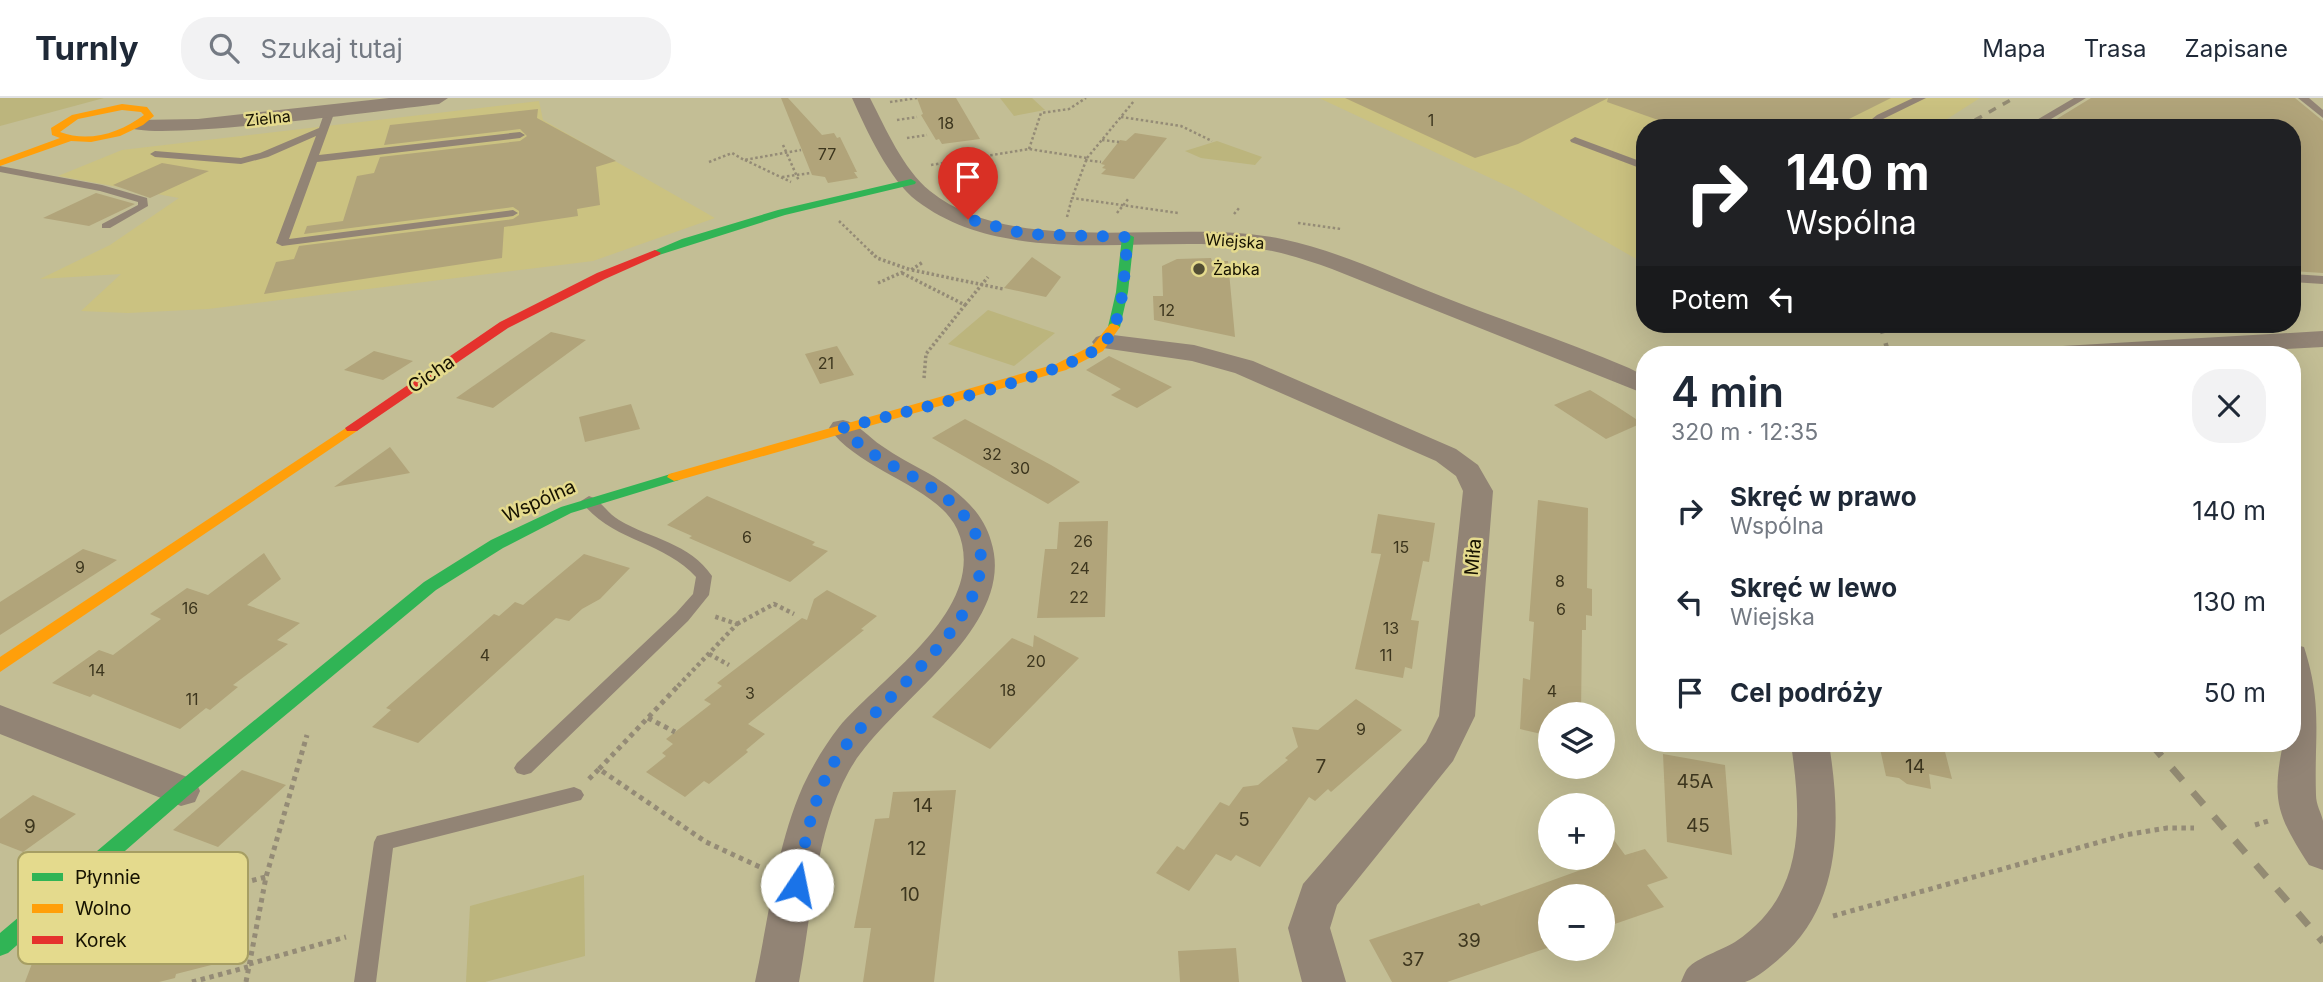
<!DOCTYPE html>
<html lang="pl">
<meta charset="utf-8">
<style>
body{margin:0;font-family:Inter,sans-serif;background:#f2f2f3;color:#1f2937;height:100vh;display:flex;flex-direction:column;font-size:26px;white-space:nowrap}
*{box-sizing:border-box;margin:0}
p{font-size:23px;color:#747a83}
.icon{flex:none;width:38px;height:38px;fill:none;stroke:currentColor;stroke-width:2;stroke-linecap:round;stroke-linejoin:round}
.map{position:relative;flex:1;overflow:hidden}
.sheet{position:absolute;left:1636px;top:248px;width:665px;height:406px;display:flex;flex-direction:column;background:#fff;border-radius:28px;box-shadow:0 7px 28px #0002}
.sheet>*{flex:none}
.hud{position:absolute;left:1636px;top:21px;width:665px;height:214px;border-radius:28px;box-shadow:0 7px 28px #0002;background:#202124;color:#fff;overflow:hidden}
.buttons{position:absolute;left:1538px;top:604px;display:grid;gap:14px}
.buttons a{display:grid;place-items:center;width:77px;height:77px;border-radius:50%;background:#fff;box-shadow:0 7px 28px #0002;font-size:35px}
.pin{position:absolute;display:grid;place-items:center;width:60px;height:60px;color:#fff;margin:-72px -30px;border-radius:50% 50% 50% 0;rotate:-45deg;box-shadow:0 0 7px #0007}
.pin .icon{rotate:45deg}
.me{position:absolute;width:77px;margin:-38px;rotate:11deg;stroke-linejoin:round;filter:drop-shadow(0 0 5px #0008)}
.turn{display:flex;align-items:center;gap:24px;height:147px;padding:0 35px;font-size:32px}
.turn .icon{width:91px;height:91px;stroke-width:2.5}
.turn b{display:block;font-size:49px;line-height:60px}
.then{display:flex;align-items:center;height:66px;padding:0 35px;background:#0003;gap:14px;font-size:26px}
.round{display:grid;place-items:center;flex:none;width:74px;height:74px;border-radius:28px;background:#f2f2f3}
.overview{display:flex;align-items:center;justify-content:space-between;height:119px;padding:0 35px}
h1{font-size:42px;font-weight:600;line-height:52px}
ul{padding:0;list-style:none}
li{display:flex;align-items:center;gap:21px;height:91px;padding:0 35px}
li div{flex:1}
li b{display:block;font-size:26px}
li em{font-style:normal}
header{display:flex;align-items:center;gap:42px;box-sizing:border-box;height:98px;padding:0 35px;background:#fff;border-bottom:2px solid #e0e1e3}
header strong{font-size:33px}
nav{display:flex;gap:38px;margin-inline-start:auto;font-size:24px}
.search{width:490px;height:63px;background:#f2f2f3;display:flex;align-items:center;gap:18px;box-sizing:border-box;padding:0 24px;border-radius:28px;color:#747a83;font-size:26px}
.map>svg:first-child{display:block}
.built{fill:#cbc281}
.green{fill:#bcb57d}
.building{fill:#b1a47a}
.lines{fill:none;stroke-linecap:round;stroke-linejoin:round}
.path-far3{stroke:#948b76;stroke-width:2.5;stroke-dasharray:2.5 2.5;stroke-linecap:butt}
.path-far2{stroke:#948b76;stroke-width:3.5;stroke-dasharray:2.5 2.5;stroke-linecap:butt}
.path-far1{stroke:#948b76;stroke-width:4.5;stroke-dasharray:3.5 3.5;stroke-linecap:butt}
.path{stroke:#948b76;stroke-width:5;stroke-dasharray:4.5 4.5;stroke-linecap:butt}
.lane{fill:#928475;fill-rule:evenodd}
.street{fill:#928475;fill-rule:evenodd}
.fast{fill:#30b455;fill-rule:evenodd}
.slow{fill:#ff9f0a;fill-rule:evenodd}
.jam{fill:#e5322d;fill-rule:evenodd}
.rail-far2{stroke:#938b73;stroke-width:3.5;stroke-dasharray:8 8;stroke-linecap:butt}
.rail-far1{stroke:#938b73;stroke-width:4.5;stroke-dasharray:10 10;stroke-linecap:butt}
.rail{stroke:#938b73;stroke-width:7;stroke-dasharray:16 16;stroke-linecap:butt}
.route{stroke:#1a73e8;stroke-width:12;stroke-dasharray:0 21.6}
.poi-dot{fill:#534e34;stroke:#e4da8d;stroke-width:2.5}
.labels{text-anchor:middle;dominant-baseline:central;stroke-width:5;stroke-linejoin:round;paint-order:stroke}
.far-street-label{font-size:16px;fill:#161200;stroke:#e4da8d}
.number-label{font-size:16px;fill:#3d361e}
.far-poi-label{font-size:16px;fill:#161200;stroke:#e4da8d;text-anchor:start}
.street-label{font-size:19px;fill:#161200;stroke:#e4da8d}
.near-number-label{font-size:19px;fill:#3d361e}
.key{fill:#e4da8d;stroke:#a69e63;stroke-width:2}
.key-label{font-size:19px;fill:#161200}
</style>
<header>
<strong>Turnly</strong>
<div class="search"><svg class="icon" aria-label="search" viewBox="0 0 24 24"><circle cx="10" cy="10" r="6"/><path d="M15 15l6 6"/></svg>Szukaj tutaj</div>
<nav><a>Mapa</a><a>Trasa</a><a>Zapisane</a></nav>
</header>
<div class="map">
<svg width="2323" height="884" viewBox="0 0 2323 884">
<rect width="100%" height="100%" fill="#c3be95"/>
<g class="built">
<path d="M1319 0H1980L1933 30H1645V166L1516 92Z"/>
<path d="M539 3 543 22 715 120 593 163 208 211 128 215 81 213 121 176 40 181 110 147 179 100 58 78 122 52Z"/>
</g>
<g class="green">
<path d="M0 0H104L0 28Z"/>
<path d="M1000 0H1032L1045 12 1014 18Z"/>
<path d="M1217 43 1262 59 1255 67 1201 60 1185 53Z"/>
<path d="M988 212 1055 235 1014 268 948 246Z"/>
<path d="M584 777 585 858 485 884H466L470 808Z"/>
</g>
<g class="building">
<path d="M781 0H788L822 37 834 35 837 40 840 39 857 74H854L858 80 828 85 825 79 812 77Z"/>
<path d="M917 0H956L980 41 942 46 939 41 936 42 921 17 923 16Z"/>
<path d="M1345 0H1891L1831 30H1681L1607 4 1608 0 1518 46 1475 60Z"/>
<path d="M2091 0H2295L2323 23V175L2292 173V30H2042Z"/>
<path d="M538 11 537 20 616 63 596 69 600 107 577 111 578 118 504 129 502 160 264 196 276 164 294 161 299 148 513 121 519 117V113L513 109 304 136 307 128 343 123 357 78 374 75 380 59 520 43 527 38 520 31 384 47 390 27Z"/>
<path d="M1135 35 1167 40 1134 81 1101 76 1106 71 1102 70 1105 67 1101 66 1120 42 1126 43Z"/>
<path d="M162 65 209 73 150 100 113 87Z"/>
<path d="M96 95 135 106 89 128 43 120Z"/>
<path d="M1032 159 1061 179 1046 199 1004 190Z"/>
<path d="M1211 160 1212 163H1228L1235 239 1154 222 1153 198H1163L1162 168 1177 161Z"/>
<path d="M551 234 586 242 493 310 456 300Z"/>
<path d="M837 248 854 277 820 286 805 256Z"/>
<path d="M374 253 413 263 383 282 344 272Z"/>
<path d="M1109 258 1172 289 1137 310 1111 297 1121 291 1086 272Z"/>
<path d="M1590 292 1616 308 1642 325 1606 341 1554 307Z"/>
<path d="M631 306 640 331 585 344 579 319Z"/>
<path d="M965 321 1051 367 1080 384 1048 406 932 340Z"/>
<path d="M390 349 410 375 334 389Z"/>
<path d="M707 398 815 444 812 447 828 453 790 484 689 440 692 438 667 427Z"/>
<path d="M1538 402 1588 410 1587 490 1592 491V518L1586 517V532H1582L1581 616H1550V638L1520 631 1523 580 1530 582 1534 524 1529 523Z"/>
<path d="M1378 416 1435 425 1429 464 1423 463 1411 522 1419 523 1412 571 1405 569 1403 580 1355 571 1381 456 1371 455Z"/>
<path d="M1108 423 1105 519 1037 520 1045 451H1057L1059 424Z"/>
<path d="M83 451 117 462 0 537V504Z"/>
<path d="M264 455 281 481 247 507 300 525 277 542 288 546 233 587 238 589 210 612 206 610 180 631 93 596 90 599 52 585 99 552 113 557 161 521 150 516 187 490 208 497Z"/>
<path d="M584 456 630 470 600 501 582 511 569 523 556 520 418 645 372 629 391 612 386 610 494 516 499 518 515 504 523 507Z"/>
<path d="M827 492 877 518 861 531 864 532 748 626 765 636 746 652 748 654 709 686 704 683 685 699 646 674 666 658 662 655 673 646 666 641 711 606 704 602 722 588 717 585 802 520 807 522 814 501Z"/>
<path d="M1034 537 1079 560 990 651 932 619 1012 540 1033 549Z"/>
<path d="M1356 601 1402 632 1331 694 1328 691 1315 703 1309 699 1260 769 1236 757 1231 763 1216 756 1189 793 1156 775 1177 748 1184 752 1220 704 1229 708 1243 689 1258 687 1288 662 1285 660 1298 649 1292 629 1318 632Z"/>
<path d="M1879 646H1943L1952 681 1929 676 1931 691 1907 686 1899 680 1886 678Z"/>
<path d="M1663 656 1725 667 1732 757 1667 744Z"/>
<path d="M242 672 286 687 218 749 173 732Z"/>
<path d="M956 692 934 884H863L871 830H854L875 721 889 720 893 694Z"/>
<path d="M33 697 76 716 23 754 0 745V721Z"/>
<path d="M1603 727 1625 757 1645 751 1668 780 1647 787 1664 809 1603 830V798H1550V849L1447 884H1392L1369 842 1479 805 1481 808 1589 769 1582 760H1603Z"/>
<path d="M237 802 223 864 176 876 175 880 159 884H25L36 855 133 831 134 827 157 821V818Z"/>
<path d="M1236 850 1239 884H1180L1178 853Z"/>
</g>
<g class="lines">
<g class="path-far3">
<path d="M890 4 917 0"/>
<path d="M1121 19 1181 28 1212 43"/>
<path d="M897 22 917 19"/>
<path d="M907 40 927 37"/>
<path d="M1102 42 1119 44"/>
<path d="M783 47 799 83"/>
<path d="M1029 51 1041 15 1069 11 1086 0"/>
<path d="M1087 60 1134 3"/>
<path d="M745 62 791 84"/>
<path d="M1085 62 1101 64"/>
<path d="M709 64 732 55 744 62 801 52"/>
<path d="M931 67 1029 51 1087 60 1072 100 1178 115"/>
<path d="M782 79 811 75"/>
<path d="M1117 115 1129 100"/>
<path d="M1234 116 1240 109"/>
<path d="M1067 119 1072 100"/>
<path d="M839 123 873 156"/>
<path d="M1298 125 1341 131"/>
</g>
<g class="path-far2">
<path d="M871 154 877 160 911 172 923 164"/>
<path d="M912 172 1003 191"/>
<path d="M902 175 965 207 926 256 924 280"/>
<path d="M878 185 903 174"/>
<path d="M965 207 988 179"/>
</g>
<g class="path-far1">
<path d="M737 526 774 506 794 516"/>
<path d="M709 556 729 567"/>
<path d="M678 588 737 526 713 518"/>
</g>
<g class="path">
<path d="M648 620 675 634"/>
<path d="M599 671 680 586"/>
<path d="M589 681 599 671 706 744 762 770"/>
<path d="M2255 727 2268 723"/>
<path d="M1833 818 2125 737 2167 730H2194"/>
<path d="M95 822 266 779"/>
<path d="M249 866 346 839"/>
<path d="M192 884 248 869"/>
<path d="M246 884 266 779 307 637"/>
</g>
<g class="lane">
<path d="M1913 0H1926L1883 21 1872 30H1861L1877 17Z"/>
<path d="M2074 0H2086L2036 30H2023Z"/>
<path d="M2298 0H2309L2323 12V20Z"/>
<path d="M330 10 335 13 319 57 520 34 525 37 520 40 317 64 289 141 513 112 518 115 513 118 282 148 276 145 316 38 268 59 241 66 155 59 150 56 155 53 241 60 260 55 319 30 325 13Z"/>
<path d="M1575 39 1645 65V72L1571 44 1570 42Z"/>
<path d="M0 68 102 87 147 100 148 108 110 130H102V126L138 107V104L100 93 0 74Z"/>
<path d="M2292 176 2323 178V186L2292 184Z"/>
<path d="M589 398C600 401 608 416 619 422 651 441 690 445 712 478L709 497 688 523 531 675 524 677 517 675 514 670 517 665 676 515 693 496 696 479C664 443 610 443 581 403Z"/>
<path d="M574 689 581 692 584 697 581 702 393 750 376 884H354L374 744 377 738Z"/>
</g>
<g class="street">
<path d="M389 0H448L439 6C401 10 142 46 128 28L138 22 198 21Z"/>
<path d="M852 0H870C886 31 903 71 930 93 1017 163 1177 118 1282 141 1339 153 1392 179 1446 200 1507 224 1569 244 1629 270L1645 278V296L1332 171C1302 160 1272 151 1239 148 1137 139 1004 169 917 103 889 82 866 31 852 0Z"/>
<path d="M2323 233V249L2176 257H2032L2036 251 2045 249Z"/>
<path d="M1105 236 1194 247 1253 263 1456 351 1478 367 1493 393 1475 618 1453 663 1337 807 1330 830 1346 884H1302L1288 830 1303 786 1426 644 1439 618 1463 393 1456 378 1436 363 1235 275 1192 263 1096 249 1092 244 1096 239Z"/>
<path d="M843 322C858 325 868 339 882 348 896 358 912 366 928 375 955 391 982 411 991 443 1019 531 887 605 849 673 815 735 812 815 799 884H755C769 819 776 749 803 688 813 667 825 647 839 629 882 578 992 509 957 431 937 388 859 373 829 330L833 324Z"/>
<path d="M2292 546 2304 549C2323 609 2314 636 2316 697 2316 707 2321 714 2323 723 2323 737 2323 757 2323 772L2309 767C2278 718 2271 704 2283 646H2292Z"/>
<path d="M0 607 195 682 200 693 195 704 181 708 0 636Z"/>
<path d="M1791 646H1829C1841 720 1843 806 1780 860 1771 868 1757 880 1745 884 1729 884 1698 884 1681 884 1683 880 1685 873 1688 870 1697 860 1722 852 1735 844 1806 797 1802 722 1791 646Z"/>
</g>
<g class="fast">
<path d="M911 81 916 84 915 86 785 117 659 157 655 158 649 155 682 141 778 112Z"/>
<path d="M1128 136 1134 139 1128 194 1120 229 1114 233 1108 229 1116 194 1122 139Z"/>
<path d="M674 375 679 376 681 379 679 382 571 415 503 450 436 492 188 698 8 855 0 858V835L174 688 424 484 491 442 561 409Z"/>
</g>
<g class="slow">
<path d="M122 6 147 9 154 18 143 27 120 38 91 44 71 43 0 68V62L60 40 52 37 51 30 72 17ZM122 12 141 14 144 17C120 35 89 45 60 34L78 21Z"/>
<path d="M1114 225 1120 229 1103 253 1066 272 679 382 674 383 667 379 669 376 1056 266 1093 247 1110 226Z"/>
<path d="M352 326 357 327 359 330 357 333 0 574V559Z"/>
</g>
<path class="jam" d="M655 152 661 155 659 157 605 181 508 230 357 333H347L345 330 500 224 597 175Z"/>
<path class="rail-far2" d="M1961 30 2014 0"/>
<path class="rail-far1" d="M1880 226 1889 257"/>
<path class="rail" d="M2151 646 2323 844"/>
</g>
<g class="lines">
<path class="route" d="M797 787C805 744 812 699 836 661 875 598 1029 503 966 420 935 379 875 369 843 330 893 316 1078 276 1106 243 1125 219 1124 168 1128 139L1025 136 968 121"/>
</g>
<circle class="poi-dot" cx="1199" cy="171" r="7"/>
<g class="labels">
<g class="far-street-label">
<text transform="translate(268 20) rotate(-6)">Zielna</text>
<text transform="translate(1235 143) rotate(4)">Wiejska</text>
</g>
<g class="number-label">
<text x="1431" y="22">1</text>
<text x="946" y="25">18</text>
<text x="827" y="56">77</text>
<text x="1167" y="212">12</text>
<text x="826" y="265">21</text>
<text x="992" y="356">32</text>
<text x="1020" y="370">30</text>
<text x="747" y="439">6</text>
<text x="1083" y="443">26</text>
<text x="1401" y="449">15</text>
<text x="80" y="469">9</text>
<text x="1080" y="470">24</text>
<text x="1560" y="483">8</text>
<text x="1079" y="499">22</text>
<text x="190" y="510">16</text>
<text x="1561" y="511">6</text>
<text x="1391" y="530">13</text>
<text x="485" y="557">4</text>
<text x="1386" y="557">11</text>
<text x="1036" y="563">20</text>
<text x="97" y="572">14</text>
<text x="1008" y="592">18</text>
<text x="1552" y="593">4</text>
<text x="750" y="595">3</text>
<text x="192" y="601">11</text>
<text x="1361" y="631">9</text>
</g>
<g class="far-poi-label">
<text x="1213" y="171">Żabka</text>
</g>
<g class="street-label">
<text transform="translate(431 276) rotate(-34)">Cicha</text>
<text transform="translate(539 403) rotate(-24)">Wspólna</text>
<text transform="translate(1473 459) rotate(-85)">Miła</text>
</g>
<g class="near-number-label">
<text x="1321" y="668">7</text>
<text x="1915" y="668">14</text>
<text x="1695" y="683">45A</text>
<text x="923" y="707">14</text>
<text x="1244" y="721">5</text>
<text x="1698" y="727">45</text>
<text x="30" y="728">9</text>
<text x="917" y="750">12</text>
<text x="910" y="796">10</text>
<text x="1469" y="842">39</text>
<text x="1413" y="861">37</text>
</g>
</g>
<rect x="18" y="754" width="230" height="112" rx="10" class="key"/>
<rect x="32" y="775" width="31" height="8" fill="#30b455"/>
<rect x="32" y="806" width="31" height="9" fill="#ff9f0a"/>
<rect x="32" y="838" width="31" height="8" fill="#e5322d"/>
<g class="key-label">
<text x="75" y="786">Płynnie</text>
<text x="75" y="817">Wolno</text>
<text x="75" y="849">Korek</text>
</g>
</svg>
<div class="buttons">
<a><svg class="icon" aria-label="layers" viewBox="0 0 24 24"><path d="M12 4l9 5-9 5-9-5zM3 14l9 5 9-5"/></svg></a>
<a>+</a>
<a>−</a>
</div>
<div class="pin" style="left:968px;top:121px;background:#d93025"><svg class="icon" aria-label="arrive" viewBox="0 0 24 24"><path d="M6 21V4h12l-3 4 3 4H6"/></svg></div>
<svg class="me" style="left:797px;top:787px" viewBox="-20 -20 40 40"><circle r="19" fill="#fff"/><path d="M0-13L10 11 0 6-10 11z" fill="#1a73e8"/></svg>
<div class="hud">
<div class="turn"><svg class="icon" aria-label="right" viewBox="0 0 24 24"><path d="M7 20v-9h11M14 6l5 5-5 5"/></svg><div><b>140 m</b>Wspólna</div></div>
<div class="then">Potem<svg class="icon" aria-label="left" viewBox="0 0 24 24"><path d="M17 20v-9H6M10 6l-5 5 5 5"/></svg></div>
</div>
<section class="sheet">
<div class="overview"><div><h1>4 min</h1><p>320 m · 12:35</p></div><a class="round"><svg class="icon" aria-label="close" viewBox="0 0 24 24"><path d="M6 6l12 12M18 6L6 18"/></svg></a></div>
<ul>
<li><svg class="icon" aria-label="right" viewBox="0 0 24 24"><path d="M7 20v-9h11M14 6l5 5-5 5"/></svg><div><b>Skręć w prawo</b><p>Wspólna</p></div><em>140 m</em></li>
<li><svg class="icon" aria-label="left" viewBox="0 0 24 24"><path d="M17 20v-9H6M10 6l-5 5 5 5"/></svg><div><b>Skręć w lewo</b><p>Wiejska</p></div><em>130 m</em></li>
<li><svg class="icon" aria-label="arrive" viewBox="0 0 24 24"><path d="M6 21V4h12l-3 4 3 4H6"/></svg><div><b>Cel podróży</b></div><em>50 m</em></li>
</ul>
</section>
</div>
